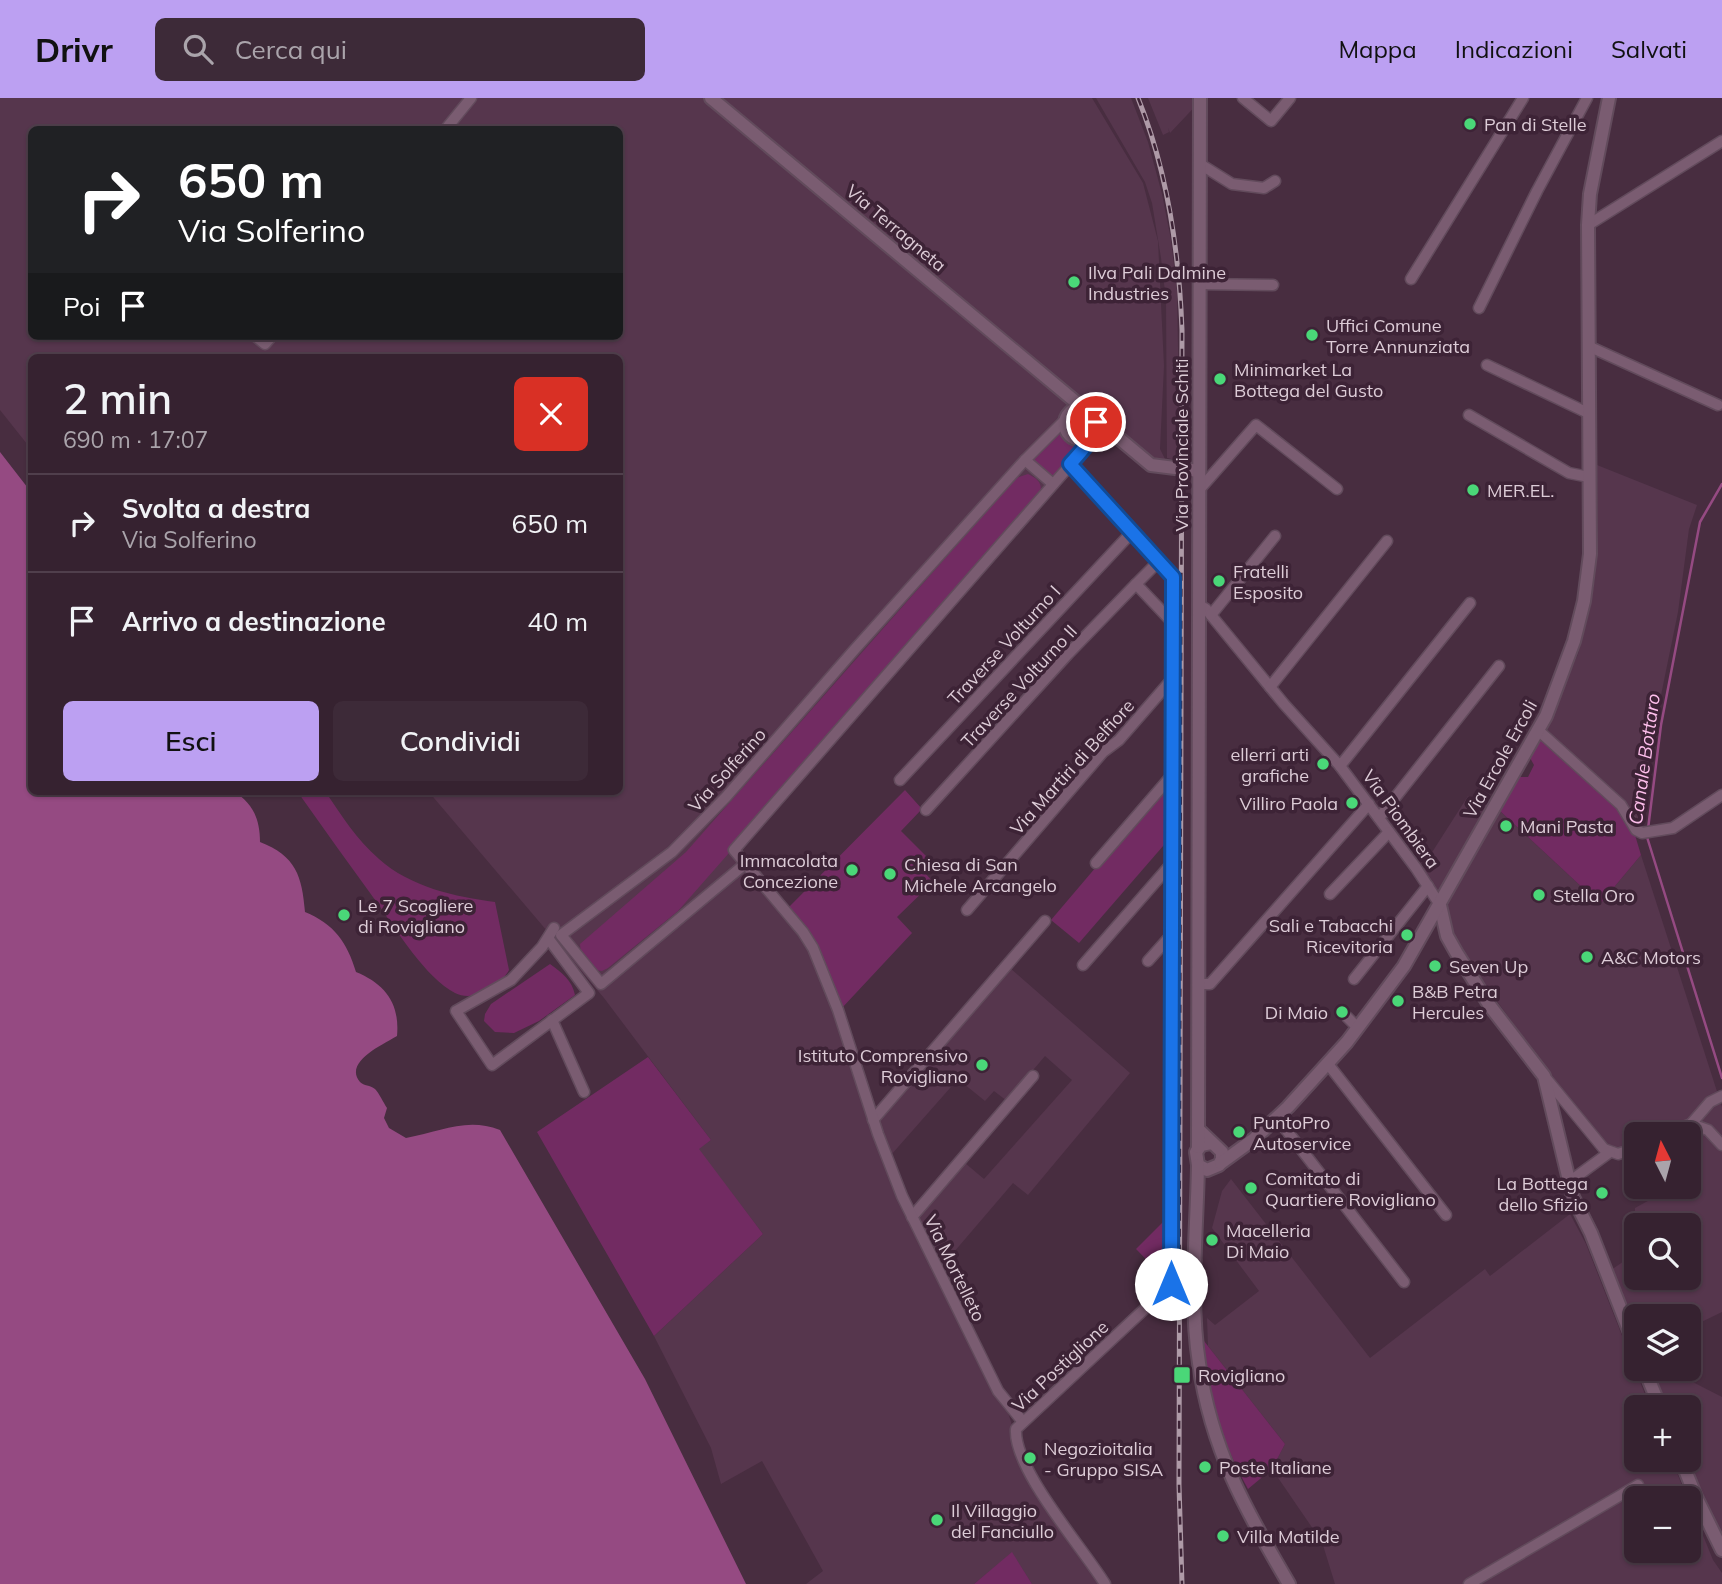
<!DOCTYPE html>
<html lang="it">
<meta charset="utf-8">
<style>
body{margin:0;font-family:Mulish,sans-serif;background:#3d2a38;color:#f1f3f6;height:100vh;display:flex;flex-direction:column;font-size:26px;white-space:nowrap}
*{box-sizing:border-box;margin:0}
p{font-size:23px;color:#aaa4ab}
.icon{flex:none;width:38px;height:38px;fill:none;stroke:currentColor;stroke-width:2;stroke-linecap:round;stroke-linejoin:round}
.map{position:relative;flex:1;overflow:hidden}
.sheet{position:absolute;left:28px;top:256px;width:595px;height:441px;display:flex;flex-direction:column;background:#362230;border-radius:10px;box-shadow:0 2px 5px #0004,0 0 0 2px #503f4c}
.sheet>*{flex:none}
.hud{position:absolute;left:28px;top:28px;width:595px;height:214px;border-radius:10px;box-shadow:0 2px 5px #0004,0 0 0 2px #503f4c;background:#202124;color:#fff;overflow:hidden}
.needle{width:46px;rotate:354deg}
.controls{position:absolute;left:1624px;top:1024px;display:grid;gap:14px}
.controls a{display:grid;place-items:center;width:77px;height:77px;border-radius:10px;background:#362230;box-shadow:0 2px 5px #0004,0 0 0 2px #503f4c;font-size:35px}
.pin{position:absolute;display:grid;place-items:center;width:60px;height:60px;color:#fff;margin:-30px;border:4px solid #fff;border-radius:50%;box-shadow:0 2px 7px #0007}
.me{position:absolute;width:77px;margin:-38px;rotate:0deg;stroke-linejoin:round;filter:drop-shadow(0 0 5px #0008)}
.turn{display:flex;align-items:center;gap:24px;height:147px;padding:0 35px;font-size:32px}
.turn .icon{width:91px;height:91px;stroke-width:2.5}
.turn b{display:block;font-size:49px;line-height:60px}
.then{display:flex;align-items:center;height:66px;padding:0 35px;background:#0003;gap:14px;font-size:26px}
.round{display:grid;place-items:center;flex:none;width:74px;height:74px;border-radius:10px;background:#3d2a38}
.summary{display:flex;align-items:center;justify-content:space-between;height:119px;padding:0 35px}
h1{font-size:42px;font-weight:600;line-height:52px}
.action{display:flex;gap:14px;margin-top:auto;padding:14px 35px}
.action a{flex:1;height:80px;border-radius:10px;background:#bca0f2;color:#111;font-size:28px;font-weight:600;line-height:80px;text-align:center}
.action a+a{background:#3d2a38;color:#f1f3f6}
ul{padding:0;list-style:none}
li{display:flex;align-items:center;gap:21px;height:98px;padding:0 35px;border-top:2px solid #503f4c}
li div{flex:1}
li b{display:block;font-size:26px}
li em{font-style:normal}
header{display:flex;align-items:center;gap:42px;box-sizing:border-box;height:98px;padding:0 35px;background:#bca0f2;color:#111}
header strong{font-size:33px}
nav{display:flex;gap:38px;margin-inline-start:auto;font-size:24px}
.search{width:490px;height:63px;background:#3d2a38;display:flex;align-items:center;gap:18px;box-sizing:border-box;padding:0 24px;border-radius:10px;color:#aaa4ab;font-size:26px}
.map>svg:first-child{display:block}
.built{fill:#56364d;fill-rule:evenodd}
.green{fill:#722b62}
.water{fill:#954a82}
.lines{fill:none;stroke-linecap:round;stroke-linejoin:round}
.stream{stroke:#954a82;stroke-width:2.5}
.minor-casing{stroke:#624b5c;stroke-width:13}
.tertiary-casing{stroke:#624b5c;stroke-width:16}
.minor{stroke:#7a5c71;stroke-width:10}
.tertiary{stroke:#7a5c71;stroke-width:12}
.rail-casing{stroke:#ae9aa7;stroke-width:5}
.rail{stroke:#3d2336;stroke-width:2.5;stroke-dasharray:8;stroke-linecap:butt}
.route-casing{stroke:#114b97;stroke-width:18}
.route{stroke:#1a73e8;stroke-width:12}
.poi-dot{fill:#4ad778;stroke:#3d2336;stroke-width:2.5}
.labels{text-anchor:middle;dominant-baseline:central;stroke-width:7;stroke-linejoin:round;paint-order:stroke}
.poi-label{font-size:18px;fill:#ddccd7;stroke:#3d2336;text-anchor:start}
.street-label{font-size:18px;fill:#ddccd7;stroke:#3d2336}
.water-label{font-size:19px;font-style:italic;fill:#fdbeeb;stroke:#3d2336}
</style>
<header>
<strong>Drivr</strong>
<div class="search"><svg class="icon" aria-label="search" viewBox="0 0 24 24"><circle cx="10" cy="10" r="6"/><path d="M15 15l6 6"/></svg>Cerca qui</div>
<nav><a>Mappa</a><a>Indicazioni</a><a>Salvati</a></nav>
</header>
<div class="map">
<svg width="1722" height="1486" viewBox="0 0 1722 1486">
<rect width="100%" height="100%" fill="#482d40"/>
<g class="built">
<path d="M0 0H1092L1143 85 1158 143 1164 268 1160 351 1168 367 1142 357 1101 323 731 749V754L804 844 813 860 832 907 871 1026 917 1119 965 1065 984 1081 1072 982 1045 958 1007 1003 994 993 985 1003 958 981 891 1057 878 1021 1010 870 1130 975 1028 1097 1013 1085 936 1175 1007 1311 1023 1363 1101 1486H1032L1012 1455 974 1486H806L823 1473 762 1363 721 1386 711 1350 654 1238 763 1136 698 1051 711 1042 604 900 428 693H620V259H32L31 351 0 312ZM32 32H620V238H32Z"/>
<path d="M1096 0H1131L1148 44 1162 96 1171 142 1177 193 1180 363 1167 360 1166 202 1161 160 1152 105 1145 84Z"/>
<path d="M1148 0H1203L1170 35 1168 30 1169 34 1163 37Z"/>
<path d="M1597 367 1697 407 1689 431 1678 514 1651 646 1641 720 1635 722 1547 635 1546 629 1578 556 1590 511 1595 479 1598 432Z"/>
<path d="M1468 698 1500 713 1600 806 1641 757 1722 1009V1214L1689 1230V1218H1636V1235L1611 1172 1636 1155V1180H1689V1127H1640L1635 1114V1110L1666 1093 1664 1089 1689 1088V1036H1636V1052H1615L1602 1043 1546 971 1463 856 1438 796 1422 770Z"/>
<path d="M1231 1081 1370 1260 1485 1171 1490 1178 1570 1116 1586 1146 1650 1309H1636V1362H1672L1687 1400H1636V1452H1689V1403L1713 1462 1722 1475V1486H1335L1322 1444 1272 1371 1285 1346 1208 1248 1207 1220 1215 1227 1259 1193 1212 1130 1222 1093Z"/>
<path d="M1651 1271H1675L1677 1276 1722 1299V1442L1710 1419 1687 1362H1689V1309H1666Z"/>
</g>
<g class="green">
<path d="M1065 326 1072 339 1081 342 1090 338 1053 386 1025 362Z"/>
<path d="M1028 376C1036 380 1041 383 1041 392L732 747 729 755 678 813 608 870 602 873 595 872 581 856 580 846 686 754 1016 380Z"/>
<path d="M1539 641H1543L1620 711 1635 737 1641 757 1600 806 1500 713 1518 679H1528L1534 667 1529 658Z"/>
<path d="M1170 682V740L1079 845 1051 822Z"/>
<path d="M905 692 922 711 901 733 935 767 925 775 933 784 897 819 912 835 841 911 788 810Z"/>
<path d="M297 693H325C341 717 357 742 379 761 410 789 456 799 495 804L509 872C500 888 474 905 455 895 426 880 397 833 378 806 351 769 324 731 297 693Z"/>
<path d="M550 866C562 875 572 882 575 897L539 923 514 935 495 934 484 923 485 916 491 906Z"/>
<path d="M648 959 711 1042 699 1051 763 1136 654 1238 537 1034Z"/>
<path d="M1170 1117 1167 1183 1136 1151Z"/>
<path d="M1204 1243 1285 1346 1272 1371 1248 1391C1222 1345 1207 1295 1204 1243Z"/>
<path d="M1012 1454 1032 1486H974Z"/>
</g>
<path class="water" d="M0 354 31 394 32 693H233C253 705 260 721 260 744 296 758 302 778 305 814 334 826 347 844 356 874 385 886 400 905 397 938 384 946 343 964 360 984 364 988 370 987 375 991 379 995 383 1004 387 1010L384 1020 389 1030 406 1040C441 1034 466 1019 500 1032L645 1281 746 1486H0Z"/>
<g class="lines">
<path class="stream" d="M1722 386 1700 424 1661 627 1647 739 1722 980"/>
<g class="minor-casing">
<g id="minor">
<path d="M1243 0 1271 23 1290 0"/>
<path d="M445 32 471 0"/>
<path d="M1200 66 1232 86 1264 90 1275 83"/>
<path d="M1588 127 1722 43"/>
<path d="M1411 181 1523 0"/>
<path d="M1199 186 1273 187"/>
<path d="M1479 210 1537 93 1587 0"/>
<path d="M255 238 265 246 272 238"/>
<path d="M1588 248 1718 307"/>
<path d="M1487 267 1588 315"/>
<path d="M1469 317 1569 375 1589 379"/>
<path d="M1025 362 1053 386"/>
<path d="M1071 366 1173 479 1171 1187"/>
<path d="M1199 392 1256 327 1337 391"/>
<path d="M1136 486 1159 463"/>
<path d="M1198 506 1206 511 1284 606 1340 668 1416 770 1440 807"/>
<path d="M1211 517 1275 438"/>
<path d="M1270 589 1387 443"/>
<path d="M1538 632 1621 707 1636 732 1642 735 1673 730 1722 697"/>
<path d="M1340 668 1470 505"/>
<path d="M900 682 1132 434"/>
<path d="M926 712 1068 556 1136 486 1173 525"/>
<path d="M1379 720 1499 568"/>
<path d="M1096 765 1173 676"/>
<path d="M745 766 601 886 561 837 672 754 726 699 855 551 1025 362 1066 321"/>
<path d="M1330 796 1389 734"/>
<path d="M967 812 1103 654 1119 642 1173 580"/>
<path d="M548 840 589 895 492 967 456 913 511 882 542 849 554 830"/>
<path d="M1148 863 1173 835"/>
<path d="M1083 867 1172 765"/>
<path d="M1354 881 1428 788"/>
<path d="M1198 886H1210L1369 706"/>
<path d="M1347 919 1358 930"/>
<path d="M552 922 584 994"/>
<path d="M1328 966 1446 1117"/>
<path d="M1545 979 1604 1051 1618 1056 1636 1050"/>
<path d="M1277 1020 1404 1184"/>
<path d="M873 1022 1045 823"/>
<path d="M1691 1026 1710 1004 1722 998"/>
<path d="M1665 1036 1691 1026 1708 1032 1722 1047"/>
<path d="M1569 1084 1610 1054"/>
<path d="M912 1119 1033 978"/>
<path d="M1023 1324 998 1293 902 1098 878 1036 838 912 813 850 803 834 734 752 1071 366 1087 346 1090 338"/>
<path d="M1105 1486C1083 1450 1013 1371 1016 1331L1196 1163"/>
<path d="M1469 1486 1638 1387"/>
</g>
</g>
<g class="tertiary-casing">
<g id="tertiary">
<path d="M711 0 1083 310"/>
<circle cx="1081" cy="326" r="16"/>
<path d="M1096 321 1151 367 1199 373"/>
<path d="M1440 807 1447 838 1456 854 1490 908 1544 978 1573 1099 1591 1135 1636 1250"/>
<path d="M1198 1031 1222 1054V1061L1219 1067 1207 1072 1198 1067 1196 1054 1201 1047 1211 1045"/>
<path d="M1198 1049 1200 0"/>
<path d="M1221 1065 1254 1041 1288 1009 1347 944 1404 868 1546 618 1574 543 1584 503 1590 456 1588 127 1590 96 1609 0"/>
<path d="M1198 1067C1197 1131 1189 1201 1199 1265 1211 1351 1246 1413 1289 1486"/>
<path d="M1644 1270 1660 1309"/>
<path d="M1681 1362 1696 1399 1722 1452"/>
</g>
</g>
<use href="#minor" class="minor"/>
<use href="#tertiary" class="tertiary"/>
<g class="rail-casing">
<path id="rail" d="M1138 0C1168 74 1179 153 1182 232L1179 1387 1182 1486"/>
</g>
<use href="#rail" class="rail"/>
</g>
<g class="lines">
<g class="route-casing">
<path id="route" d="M1096 324C1095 340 1081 354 1070 366L1173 479 1171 1186"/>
</g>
<use href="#route" class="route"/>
</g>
<g class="poi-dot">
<circle cx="1470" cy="26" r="7"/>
<circle cx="1074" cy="184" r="7"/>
<circle cx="1312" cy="237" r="7"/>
<circle cx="1220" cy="281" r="7"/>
<circle cx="1473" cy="392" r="7"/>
<circle cx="1219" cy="483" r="7"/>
<circle cx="1323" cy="666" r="7"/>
<circle cx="1352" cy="705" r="7"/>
<circle cx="1506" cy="728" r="7"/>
<circle cx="852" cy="772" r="7"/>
<circle cx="890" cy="776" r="7"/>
<circle cx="1539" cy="797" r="7"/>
<circle cx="344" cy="817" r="7"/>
<circle cx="1407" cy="837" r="7"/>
<circle cx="1587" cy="859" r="7"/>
<circle cx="1435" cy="868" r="7"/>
<circle cx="1398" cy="903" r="7"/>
<circle cx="1342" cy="914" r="7"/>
<circle cx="982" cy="967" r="7"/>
<circle cx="1239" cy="1034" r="7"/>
<circle cx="1251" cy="1090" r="7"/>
<circle cx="1602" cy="1095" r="7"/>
<circle cx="1212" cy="1142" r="7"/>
<rect x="1173" y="1268" width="18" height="18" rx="3.5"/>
<circle cx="1030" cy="1360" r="7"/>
<circle cx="1205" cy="1369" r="7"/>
<circle cx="937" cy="1422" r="7"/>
<circle cx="1223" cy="1438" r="7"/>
</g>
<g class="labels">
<g class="poi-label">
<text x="1484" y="26">Pan di Stelle</text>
<text x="1088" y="174">Ilva Pali Dalmine<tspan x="1088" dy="21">Industries</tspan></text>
<text x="1326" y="227">Uffici Comune<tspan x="1326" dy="21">Torre Annunziata</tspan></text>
<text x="1234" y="271">Minimarket La<tspan x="1234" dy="21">Bottega del Gusto</tspan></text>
<text x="1487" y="392">MER.EL.</text>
<text x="1233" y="473">Fratelli<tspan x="1233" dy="21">Esposito</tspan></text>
<text x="1309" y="656" text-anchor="end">ellerri arti<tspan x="1309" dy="21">grafiche</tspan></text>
<text x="1338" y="705" text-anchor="end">Villiro Paola</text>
<text x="1520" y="728">Mani Pasta</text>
<text x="838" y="762" text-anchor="end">Immacolata<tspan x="838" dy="21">Concezione</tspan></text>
<text x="904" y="766">Chiesa di San<tspan x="904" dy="21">Michele Arcangelo</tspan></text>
<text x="1553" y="797">Stella Oro</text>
<text x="358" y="807">Le 7 Scogliere<tspan x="358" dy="21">di Rovigliano</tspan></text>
<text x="1393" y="827" text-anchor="end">Sali e Tabacchi<tspan x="1393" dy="21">Ricevitoria</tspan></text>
<text x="1601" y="859">A&amp;C Motors</text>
<text x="1449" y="868">Seven Up</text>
<text x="1412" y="893">B&amp;B Petra<tspan x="1412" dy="21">Hercules</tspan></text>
<text x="1328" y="914" text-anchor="end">Di Maio</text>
<text x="968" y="957" text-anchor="end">Istituto Comprensivo<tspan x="968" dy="21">Rovigliano</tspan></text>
<text x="1253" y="1024">PuntoPro<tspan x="1253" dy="21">Autoservice</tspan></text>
<text x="1265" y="1080">Comitato di<tspan x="1265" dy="21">Quartiere Rovigliano</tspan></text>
<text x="1588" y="1085" text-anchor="end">La Bottega<tspan x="1588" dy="21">dello Sfizio</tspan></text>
<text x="1226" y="1132">Macelleria<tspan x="1226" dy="21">Di Maio</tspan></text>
<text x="1198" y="1277">Rovigliano</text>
<text x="1044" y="1350">Negozioitalia<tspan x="1044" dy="21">- Gruppo SISA</tspan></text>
<text x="1219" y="1369">Poste Italiane</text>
<text x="951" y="1412">Il Villaggio<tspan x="951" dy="21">del Fanciullo</tspan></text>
<text x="1237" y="1438">Villa Matilde</text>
</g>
<g class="street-label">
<text transform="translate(896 130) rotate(40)">Via Terragneta</text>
<text transform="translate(1181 347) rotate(-90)">Via Provinciale Schiti</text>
<text transform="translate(1004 547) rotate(-47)">Traverse Volturno I</text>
<text transform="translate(1019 588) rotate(-47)">Traverse Volturno II</text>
<text transform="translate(1500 661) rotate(-61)">Via Ercole Ercoli</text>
<text transform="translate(1072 669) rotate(-48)">Via Martiri di Belfiore</text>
<text transform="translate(727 672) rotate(-48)">Via Solferino</text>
<text transform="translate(1401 721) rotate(54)">Via Piombiera</text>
<text transform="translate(955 1170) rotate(64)">Via Mortelleto</text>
<text transform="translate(1060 1268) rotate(-43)">Via Postiglione</text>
</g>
<g class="water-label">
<text transform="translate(1644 661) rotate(-82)">Canale Bottaro</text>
</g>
</g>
</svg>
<div class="controls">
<a><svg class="needle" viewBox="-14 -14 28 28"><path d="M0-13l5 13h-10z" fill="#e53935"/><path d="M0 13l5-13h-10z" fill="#aaa4ab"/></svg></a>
<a><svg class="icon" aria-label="search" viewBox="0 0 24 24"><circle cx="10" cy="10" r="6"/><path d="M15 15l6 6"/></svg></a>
<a><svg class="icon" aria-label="layers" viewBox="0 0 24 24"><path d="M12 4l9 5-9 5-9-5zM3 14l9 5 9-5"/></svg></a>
<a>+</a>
<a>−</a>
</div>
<div class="pin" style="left:1096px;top:324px;background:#d93025"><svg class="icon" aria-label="arrive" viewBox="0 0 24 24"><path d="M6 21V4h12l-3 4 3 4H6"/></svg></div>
<svg class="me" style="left:1171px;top:1186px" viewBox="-20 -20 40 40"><circle r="19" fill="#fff"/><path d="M0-13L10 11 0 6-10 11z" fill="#1a73e8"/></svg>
<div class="hud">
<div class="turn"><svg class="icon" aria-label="right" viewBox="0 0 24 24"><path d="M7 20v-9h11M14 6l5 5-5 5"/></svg><div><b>650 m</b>Via Solferino</div></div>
<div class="then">Poi<svg class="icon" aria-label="arrive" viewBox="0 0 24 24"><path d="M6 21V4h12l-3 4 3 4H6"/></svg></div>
</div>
<section class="sheet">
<div class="summary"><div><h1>2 min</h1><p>690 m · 17:07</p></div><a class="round" style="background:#d93025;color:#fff"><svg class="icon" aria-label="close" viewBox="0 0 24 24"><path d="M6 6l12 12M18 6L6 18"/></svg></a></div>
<ul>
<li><svg class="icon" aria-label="right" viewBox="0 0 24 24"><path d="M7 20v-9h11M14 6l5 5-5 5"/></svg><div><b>Svolta a destra</b><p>Via Solferino</p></div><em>650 m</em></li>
<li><svg class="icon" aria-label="arrive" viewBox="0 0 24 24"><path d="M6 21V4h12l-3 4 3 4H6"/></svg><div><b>Arrivo a destinazione</b></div><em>40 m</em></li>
</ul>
<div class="action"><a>Esci</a><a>Condividi</a></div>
</section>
</div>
